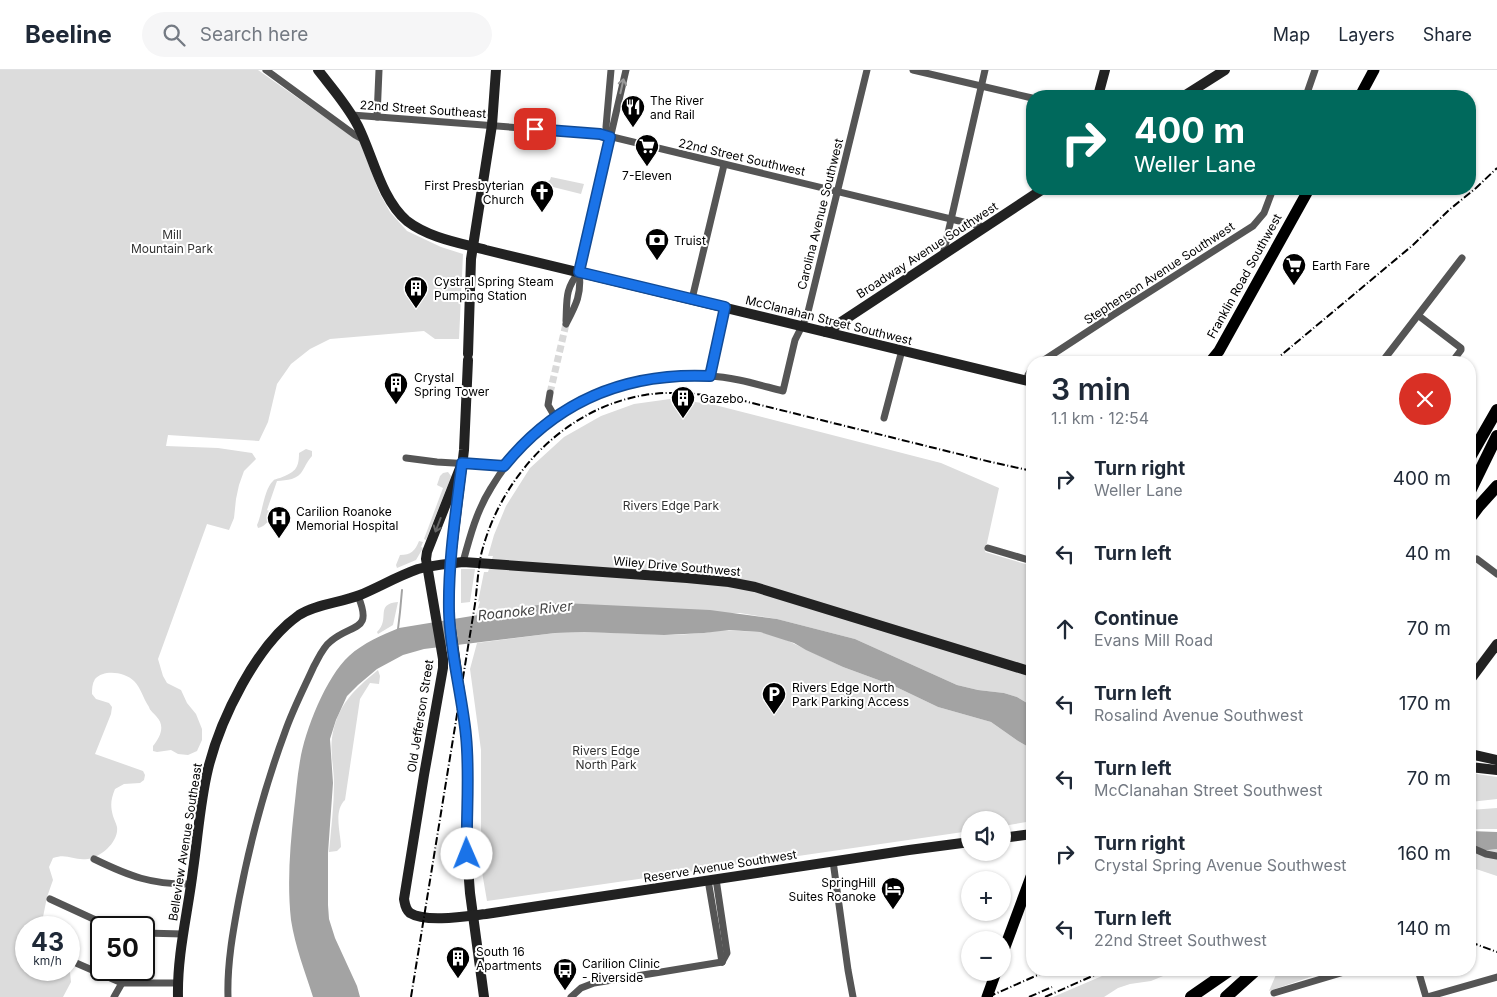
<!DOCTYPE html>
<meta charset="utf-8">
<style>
body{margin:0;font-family:Inter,sans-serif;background:#f6f6f7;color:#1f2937;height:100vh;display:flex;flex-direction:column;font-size:19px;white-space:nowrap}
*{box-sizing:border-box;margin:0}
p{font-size:16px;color:#747a83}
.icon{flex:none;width:28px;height:28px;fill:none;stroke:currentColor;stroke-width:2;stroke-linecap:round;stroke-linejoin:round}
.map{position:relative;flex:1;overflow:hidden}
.panel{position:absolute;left:1026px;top:286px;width:450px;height:620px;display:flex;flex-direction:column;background:#fff;border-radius:20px;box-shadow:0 1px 4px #0004}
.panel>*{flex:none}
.banner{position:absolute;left:1026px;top:20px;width:450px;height:105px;border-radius:20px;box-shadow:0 1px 4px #0004;background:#00695c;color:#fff;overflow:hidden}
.buttons{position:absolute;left:961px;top:741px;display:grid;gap:10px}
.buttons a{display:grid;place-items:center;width:50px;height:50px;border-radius:50%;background:#fff;box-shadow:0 1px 4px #0004;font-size:25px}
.speed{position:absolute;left:15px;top:846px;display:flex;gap:10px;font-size:25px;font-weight:700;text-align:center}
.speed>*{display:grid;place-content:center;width:65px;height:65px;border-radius:50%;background:#fff;box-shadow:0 1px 4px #0004;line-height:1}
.speed small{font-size:12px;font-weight:400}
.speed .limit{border:2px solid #111;border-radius:8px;background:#fff;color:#111}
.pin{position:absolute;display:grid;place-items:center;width:42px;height:42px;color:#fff;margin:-21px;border-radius:10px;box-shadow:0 2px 8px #0006}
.me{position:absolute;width:55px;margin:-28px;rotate:359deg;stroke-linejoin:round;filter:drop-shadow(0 0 4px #0008)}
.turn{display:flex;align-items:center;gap:18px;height:105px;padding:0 25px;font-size:22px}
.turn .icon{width:65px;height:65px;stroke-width:2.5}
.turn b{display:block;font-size:35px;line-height:42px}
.round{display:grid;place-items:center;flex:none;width:52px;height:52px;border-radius:26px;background:#f6f6f7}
.overview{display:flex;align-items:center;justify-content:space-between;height:85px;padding:0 25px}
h1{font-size:30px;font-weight:600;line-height:38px}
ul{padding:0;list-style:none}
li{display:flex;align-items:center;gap:15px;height:75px;padding:0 25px}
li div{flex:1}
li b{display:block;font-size:19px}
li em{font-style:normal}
header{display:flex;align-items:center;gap:30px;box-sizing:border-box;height:70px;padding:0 25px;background:#fff;border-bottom:1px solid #e0e1e3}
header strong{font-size:24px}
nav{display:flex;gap:28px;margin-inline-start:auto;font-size:18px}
.search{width:350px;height:45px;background:#f6f6f7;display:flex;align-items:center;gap:12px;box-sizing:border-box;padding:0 18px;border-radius:28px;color:#747a83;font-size:19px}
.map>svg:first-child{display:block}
.green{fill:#dcdcdc}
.water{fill:#a3a3a3}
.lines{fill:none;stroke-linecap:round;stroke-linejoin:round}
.stream{stroke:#a3a3a3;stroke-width:2}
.street-tunnel{stroke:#d9d9d9;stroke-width:7;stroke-dasharray:7 3.5;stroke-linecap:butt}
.street{stroke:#555;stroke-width:7}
.secondary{stroke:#222;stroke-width:10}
.primary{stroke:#000;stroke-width:11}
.highway{stroke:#000;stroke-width:12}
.rail{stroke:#000;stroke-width:2;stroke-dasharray:8 2.5 1 2.5;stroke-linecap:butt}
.oneway{stroke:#999}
.oneway2{stroke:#646464}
.route-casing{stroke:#114b97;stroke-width:12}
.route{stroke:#1a73e8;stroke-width:9}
.labels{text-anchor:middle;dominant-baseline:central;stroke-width:4;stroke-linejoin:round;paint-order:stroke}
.poi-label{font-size:12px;fill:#000;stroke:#fff;text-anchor:start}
.street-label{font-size:12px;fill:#000;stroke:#fff}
.park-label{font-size:12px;fill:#333;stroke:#fff}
.water-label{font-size:14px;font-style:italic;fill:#444;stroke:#fff}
</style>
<header>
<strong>Beeline</strong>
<div class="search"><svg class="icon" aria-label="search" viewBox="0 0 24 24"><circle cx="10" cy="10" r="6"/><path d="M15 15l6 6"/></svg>Search here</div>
<nav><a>Map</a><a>Layers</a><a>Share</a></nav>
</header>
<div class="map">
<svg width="1497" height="927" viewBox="0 0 1497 927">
<rect width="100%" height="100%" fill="#fff"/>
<g class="green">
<path d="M0 0H258L360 72 379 122 390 142 407 161 441 177 463 184 459 269H435L424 261 330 269 310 279 291 294 277 314 268 352 259 371 168 365 166 376 218 378 252 383 256 389 244 401 239 415 236 429 234 448 229 460 207 454 158 589 163 606 167 613 181 620 187 633 196 644 202 659V670L197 681 188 685 178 684 171 680 157 682 153 681V676C160 667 166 656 156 646 154 643 150 641 149 637 143 628 141 618 134 611 125 602 104 599 95 609 92 614 92 619 92 624L96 629 109 633 112 637 111 644 95 684 143 701 145 705 144 710 140 713 124 714 115 719C111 729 110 735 113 746 114 749 116 753 117 757 119 772 101 787 88 789 73 791 68 783 53 788L49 797 53 810 47 827 43 847 38 857 26 858V900H68L70 902 71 912 63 927H0Z"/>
<path d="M551 107 584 114 581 124 545 115V113L550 110Z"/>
<path d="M670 329 711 334 941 393 999 418 985 482 1032 496V636L1017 627 1004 623 978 620 957 615 855 569 777 549 740 543 476 545 480 531 478 532 484 502H488L493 486H488L494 465 506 436 530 398 564 367 601 346 634 334Z"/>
<path d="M306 379 312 381V386C307 392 307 393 303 400 298 410 287 410 277 411L267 440 272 442C272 448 265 457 258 458L257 455C262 445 264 419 273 411 274 409 277 409 280 408 294 402 299 400 299 383Z"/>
<path d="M448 402 451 406 449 412 426 470 424 469 443 418 437 415 440 406 443 403Z"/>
<path d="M419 471 423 472 421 477 423 478 416 490 397 498 396 495 400 485C411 485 415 481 419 471Z"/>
<path d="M461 499H475L470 532 461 533Z"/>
<path d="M398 532 393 555 378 564 377 562C391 549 374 534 398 532Z"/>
<path d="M722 560 760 562 782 568 843 597 892 615 938 637 991 652 1018 671 1032 679V751L1003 756 1002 750H970V761L487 831 481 796V680L470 599 477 573 555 563 584 562 675 565 704 563Z"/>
<path d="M378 600 380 606 379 614 370 613 360 629 345 730C333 741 341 764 341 777L337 781 329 782C331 759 334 736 334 713 334 699 330 682 332 668 337 635 354 620 378 600Z"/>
<path d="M1470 703 1497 707V729L1470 732Z"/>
<path d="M1497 738V759H1470V740Z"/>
<path d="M1497 779V806L1470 797V782Z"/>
<path d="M1116 900H1174L1168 904 1151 911 1130 914 1118 918 1104 927H1053Z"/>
<path d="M1278 900H1311L1313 906 1269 921Z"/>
</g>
<g class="water">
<path d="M563 533 710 540 777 549 855 569 957 615 978 620 1004 623 1017 627 1032 636V679L1018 671 991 652 938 637 892 615 843 597 806 580 794 573 760 562 729 560 704 563 664 565 584 562 555 563 424 579 403 585 377 599 358 615 347 626 336 650 330 669 333 713 328 783V835L329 849 335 868 357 916 360 927H313C305 902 295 876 291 850 287 813 290 777 294 740 296 724 297 707 300 691 305 660 326 607 349 586 363 573 382 565 399 558L538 535Z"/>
<path d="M1470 761 1497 762V779L1470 782Z"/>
</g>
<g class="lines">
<path class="stream" d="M398 559 400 542 402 520"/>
<path class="street-tunnel" d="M550 323 566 254"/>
<g class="street">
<path d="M266 0 355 65 364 70"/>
<path d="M913 0 1032 28"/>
<path d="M1306 26 1315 0"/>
<path d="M352 45 600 64 984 157"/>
<path d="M377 47 379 0"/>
<path d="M610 67 607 64 606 57 611 0"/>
<path d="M943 185 985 0"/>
<path d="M692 229 724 95"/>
<path d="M1419 246 1461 278V280L1452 292"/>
<path d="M566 251C567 229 565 219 579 202"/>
<path d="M566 254C576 235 582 224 579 202L626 0"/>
<path d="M1041 292 1113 245 1253 156 1264 143 1273 119"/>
<path d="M1382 292 1462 188"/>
<path d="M710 306 725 237"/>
<path d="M1026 311 1028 305 1032 299"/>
<path d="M550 323 548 335 555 347"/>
<path d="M884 348 902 280"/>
<path d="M406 388 437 392 504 396"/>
<path d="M988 478 1032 491"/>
<path d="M1477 489 1497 504"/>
<path d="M463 492C470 466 477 440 491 418 537 340 619 300 709 306 734 307 759 315 783 321L795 270 807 246 867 0"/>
<path d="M1032 605V612"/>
<path d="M1470 777 1486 784 1497 786"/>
<path d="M94 789C129 806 152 815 192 814"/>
<path d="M833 791 848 900 853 927"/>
<path d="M716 809 727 883 722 892"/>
<path d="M708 810 722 892"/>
<path d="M50 829 113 858"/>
<path d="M144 863 183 864"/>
<path d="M76 893 122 913H178"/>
<path d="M1418 900 1426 927"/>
<path d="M1274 923 1351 900"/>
<path d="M114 927 122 913"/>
<path d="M228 927C227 894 233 861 239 829 250 772 265 716 285 662 293 639 304 618 314 596 319 587 323 577 331 571 353 553 373 562 358 526"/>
<path d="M571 927 581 918 594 913 722 892"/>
<path d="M1427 927 1497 907"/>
</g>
<g class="secondary">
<path d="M318 0C332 18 348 36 358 56 373 86 381 129 407 151 429 168 460 173 486 180L1032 312"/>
<path d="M1098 26 1105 0"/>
<path d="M1184 26 1225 0"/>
<path d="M826 262 1043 119"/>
<path d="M468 284 471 189 492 55 496 0"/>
<path d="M468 290 464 380 450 496 449 545 466 664 468 693 467 784 470 823 484 927"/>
<path d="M462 393 427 482 426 489 443 589V598L424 705 404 829C405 834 405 839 410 843 426 853 468 846 486 844L909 780 970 772"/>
<path d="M1470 610 1497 574"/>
<path d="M1470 684 1497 690"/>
<path d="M1470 697 1497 700"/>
<path d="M1002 768 1032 764"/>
<path d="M178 927C177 884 188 842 193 800 198 766 200 732 208 699 220 650 256 575 299 545 316 534 340 533 360 525 379 517 398 506 418 499 433 495 448 494 463 492L687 508 729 512 755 517 1032 602"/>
</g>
<g class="primary">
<path d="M1360 26 1374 0"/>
<path d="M1210 292 1219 281 1309 119"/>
<path d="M1002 885 1032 804"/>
<path d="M987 927 996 902"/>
</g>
<g class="highway">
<path d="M1470 387 1497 340"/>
<path d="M1470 421 1497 366"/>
<path d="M1470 448 1479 436 1497 416"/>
<path d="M1191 927 1230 900"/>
<path d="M1226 927 1256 900"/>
</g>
<g class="rail">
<path d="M1273 292 1413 175 1449 140 1476 118 1497 98"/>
<path d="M1470 872 1497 882"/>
<path d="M411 927 475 534C477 518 478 501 481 485 500 407 564 338 645 325 674 320 704 325 732 328L991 392 1032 401"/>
<path d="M988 927 1049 900"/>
<path d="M1029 927 1052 917"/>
<path d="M1045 927 1106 900"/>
</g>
</g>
<defs><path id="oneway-shaft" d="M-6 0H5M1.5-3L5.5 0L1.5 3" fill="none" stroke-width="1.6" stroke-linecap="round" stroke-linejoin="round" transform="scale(1.25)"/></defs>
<use class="oneway" href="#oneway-shaft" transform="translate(622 16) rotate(-77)"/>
<use class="oneway2" href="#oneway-shaft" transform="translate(438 455) rotate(111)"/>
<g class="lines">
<g class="route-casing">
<path id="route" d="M467 784C466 744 470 705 466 666 462 624 450 583 449 541 448 492 456 442 462 393L504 396C557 330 626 302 710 306L725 237 579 202 610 67 600 64 535 59"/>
</g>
<use href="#route" class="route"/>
</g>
<defs>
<g id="restaurant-pin" transform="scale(1.25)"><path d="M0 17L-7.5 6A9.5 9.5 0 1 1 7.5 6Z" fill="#000" stroke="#fff"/><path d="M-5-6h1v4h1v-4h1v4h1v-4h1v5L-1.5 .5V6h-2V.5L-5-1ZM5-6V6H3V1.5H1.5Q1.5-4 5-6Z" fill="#fff"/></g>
<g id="supermarket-pin" transform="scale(1.25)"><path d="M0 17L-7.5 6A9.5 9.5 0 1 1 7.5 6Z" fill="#000" stroke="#fff"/><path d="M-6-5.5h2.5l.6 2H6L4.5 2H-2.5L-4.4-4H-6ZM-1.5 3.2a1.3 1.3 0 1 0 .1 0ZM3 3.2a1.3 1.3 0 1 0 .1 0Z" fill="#fff"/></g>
<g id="church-pin" transform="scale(1.25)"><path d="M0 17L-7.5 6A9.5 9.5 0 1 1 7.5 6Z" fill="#000" stroke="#fff"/><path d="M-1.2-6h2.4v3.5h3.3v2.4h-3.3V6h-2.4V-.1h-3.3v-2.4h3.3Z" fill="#fff"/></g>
<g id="bank-pin" transform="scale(1.25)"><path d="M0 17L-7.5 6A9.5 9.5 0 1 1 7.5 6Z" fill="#000" stroke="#fff"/><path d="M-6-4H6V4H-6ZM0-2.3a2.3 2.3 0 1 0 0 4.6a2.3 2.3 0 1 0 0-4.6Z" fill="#fff"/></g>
<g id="building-pin" transform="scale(1.25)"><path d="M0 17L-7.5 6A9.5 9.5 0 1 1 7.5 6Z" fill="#000" stroke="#fff"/><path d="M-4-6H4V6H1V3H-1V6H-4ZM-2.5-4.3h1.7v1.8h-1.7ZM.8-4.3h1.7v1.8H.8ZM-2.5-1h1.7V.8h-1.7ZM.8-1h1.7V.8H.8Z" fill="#fff"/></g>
<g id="hospital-pin" transform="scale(1.25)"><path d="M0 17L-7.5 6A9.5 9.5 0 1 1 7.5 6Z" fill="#000" stroke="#fff"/><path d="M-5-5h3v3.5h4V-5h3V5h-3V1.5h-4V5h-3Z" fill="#fff"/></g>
<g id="parking-pin" transform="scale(1.25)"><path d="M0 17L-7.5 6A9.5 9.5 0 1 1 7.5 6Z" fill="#000" stroke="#fff"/><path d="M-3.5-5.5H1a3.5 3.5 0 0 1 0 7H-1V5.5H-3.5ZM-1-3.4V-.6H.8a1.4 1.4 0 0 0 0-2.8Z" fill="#fff"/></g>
<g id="hotel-pin" transform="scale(1.25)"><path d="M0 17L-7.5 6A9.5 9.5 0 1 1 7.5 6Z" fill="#000" stroke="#fff"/><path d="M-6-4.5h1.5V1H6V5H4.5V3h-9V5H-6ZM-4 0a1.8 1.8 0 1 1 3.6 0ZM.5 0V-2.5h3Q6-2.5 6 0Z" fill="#fff"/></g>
<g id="bus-pin" transform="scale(1.25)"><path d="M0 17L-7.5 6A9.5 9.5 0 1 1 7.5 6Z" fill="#000" stroke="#fff"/><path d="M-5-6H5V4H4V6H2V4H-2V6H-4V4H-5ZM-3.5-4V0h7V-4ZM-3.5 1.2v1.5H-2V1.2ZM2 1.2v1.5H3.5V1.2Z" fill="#fff"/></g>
</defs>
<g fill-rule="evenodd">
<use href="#restaurant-pin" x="633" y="37"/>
<use href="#supermarket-pin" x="647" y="76"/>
<use href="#church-pin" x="542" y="122"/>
<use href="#bank-pin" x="657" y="170"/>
<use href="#supermarket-pin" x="1294" y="195"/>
<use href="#building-pin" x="416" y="218"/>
<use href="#building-pin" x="396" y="314"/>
<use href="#building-pin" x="683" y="328"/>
<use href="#hospital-pin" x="279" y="448"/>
<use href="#parking-pin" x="774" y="624"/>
<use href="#hotel-pin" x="893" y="819"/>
<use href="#building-pin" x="458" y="888"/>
<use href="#bus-pin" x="565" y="900"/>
</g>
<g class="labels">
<g class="poi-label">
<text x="650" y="30">The River<tspan x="650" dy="14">and Rail</tspan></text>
<text x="647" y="105" text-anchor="middle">7-Eleven</text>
<text x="524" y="115" text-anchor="end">First Presbyterian<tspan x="524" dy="14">Church</tspan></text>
<text x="674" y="170">Truist</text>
<text x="1312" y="195">Earth Fare</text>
<text x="434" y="211">Cystral Spring Steam<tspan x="434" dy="14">Pumping Station</tspan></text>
<text x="414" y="307">Crystal<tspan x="414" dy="14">Spring Tower</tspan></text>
<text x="700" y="328">Gazebo</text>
<text x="296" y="441">Carilion Roanoke<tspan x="296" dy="14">Memorial Hospital</tspan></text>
<text x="792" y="617">Rivers Edge North<tspan x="792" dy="14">Park Parking Access</tspan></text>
<text x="876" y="812" text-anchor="end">SpringHill<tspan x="876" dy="14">Suites Roanoke</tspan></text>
<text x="476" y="881">South 16<tspan x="476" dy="14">Apartments</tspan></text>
<text x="582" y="893">Carilion Clinic<tspan x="582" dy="14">- Riverside</tspan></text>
</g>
<g class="street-label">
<text transform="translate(423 39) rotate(4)">22nd Street Southeast</text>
<text transform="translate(742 87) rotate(13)">22nd Street Southwest</text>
<text transform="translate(820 144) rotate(-76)">Carolina Avenue Southwest</text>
<text transform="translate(927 180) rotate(-33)">Broadway Avenue Southwest</text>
<text transform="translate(1159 203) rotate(-33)">Stephenson Avenue Southwest</text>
<text transform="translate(1244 206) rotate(-61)">Franklin Road Southwest</text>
<text transform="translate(829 250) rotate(14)">McClanahan Street Southwest</text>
<text transform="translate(677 496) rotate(5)">Wiley Drive Southwest</text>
<text transform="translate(420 646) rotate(-81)">Old Jefferson Street</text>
<text transform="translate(185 772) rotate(-81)">Belleview Avenue Southeast</text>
<text transform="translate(720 796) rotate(-9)">Reserve Avenue Southwest</text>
</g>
<g class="park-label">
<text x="172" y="164">Mill<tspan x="172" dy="14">Mountain Park</tspan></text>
<text x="671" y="435">Rivers Edge Park</text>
<text x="606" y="680">Rivers Edge<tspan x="606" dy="14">North Park</tspan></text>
</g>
<g class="water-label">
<text transform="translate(525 540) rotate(-6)">Roanoke River</text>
</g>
</g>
</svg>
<div class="buttons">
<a><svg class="icon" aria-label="sound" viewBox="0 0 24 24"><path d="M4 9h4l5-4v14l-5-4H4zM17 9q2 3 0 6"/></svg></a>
<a>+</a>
<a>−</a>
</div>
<div class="speed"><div>43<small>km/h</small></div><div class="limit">50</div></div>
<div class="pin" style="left:535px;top:59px;background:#d93025"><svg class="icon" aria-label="arrive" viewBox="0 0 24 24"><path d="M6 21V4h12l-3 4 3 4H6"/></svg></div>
<svg class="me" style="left:467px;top:784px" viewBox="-20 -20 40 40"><circle r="19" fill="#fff"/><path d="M0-13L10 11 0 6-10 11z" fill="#1a73e8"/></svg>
<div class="banner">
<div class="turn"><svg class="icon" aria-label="right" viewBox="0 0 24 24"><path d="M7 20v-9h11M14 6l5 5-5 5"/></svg><div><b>400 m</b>Weller Lane</div></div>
</div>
<section class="panel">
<div class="overview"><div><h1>3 min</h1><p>1.1 km · 12:54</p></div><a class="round" style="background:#d93025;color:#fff"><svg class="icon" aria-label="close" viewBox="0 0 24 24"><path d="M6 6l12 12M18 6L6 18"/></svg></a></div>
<ul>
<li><svg class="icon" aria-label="right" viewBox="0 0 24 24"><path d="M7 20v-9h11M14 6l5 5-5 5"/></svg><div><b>Turn right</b><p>Weller Lane</p></div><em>400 m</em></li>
<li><svg class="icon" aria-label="left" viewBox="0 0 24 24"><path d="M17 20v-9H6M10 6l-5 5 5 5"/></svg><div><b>Turn left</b></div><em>40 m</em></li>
<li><svg class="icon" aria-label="ahead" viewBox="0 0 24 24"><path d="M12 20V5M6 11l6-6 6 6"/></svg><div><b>Continue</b><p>Evans Mill Road</p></div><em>70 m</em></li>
<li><svg class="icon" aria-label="left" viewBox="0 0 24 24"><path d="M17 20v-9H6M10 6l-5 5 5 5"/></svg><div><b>Turn left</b><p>Rosalind Avenue Southwest</p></div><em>170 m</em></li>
<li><svg class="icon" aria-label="left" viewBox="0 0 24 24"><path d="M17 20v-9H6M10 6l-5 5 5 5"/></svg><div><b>Turn left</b><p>McClanahan Street Southwest</p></div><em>70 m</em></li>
<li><svg class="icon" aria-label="right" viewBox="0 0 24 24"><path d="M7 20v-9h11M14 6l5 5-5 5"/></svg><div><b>Turn right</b><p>Crystal Spring Avenue Southwest</p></div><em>160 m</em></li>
<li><svg class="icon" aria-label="left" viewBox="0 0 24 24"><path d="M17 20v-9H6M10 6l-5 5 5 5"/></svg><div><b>Turn left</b><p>22nd Street Southwest</p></div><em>140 m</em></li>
</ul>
</section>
</div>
